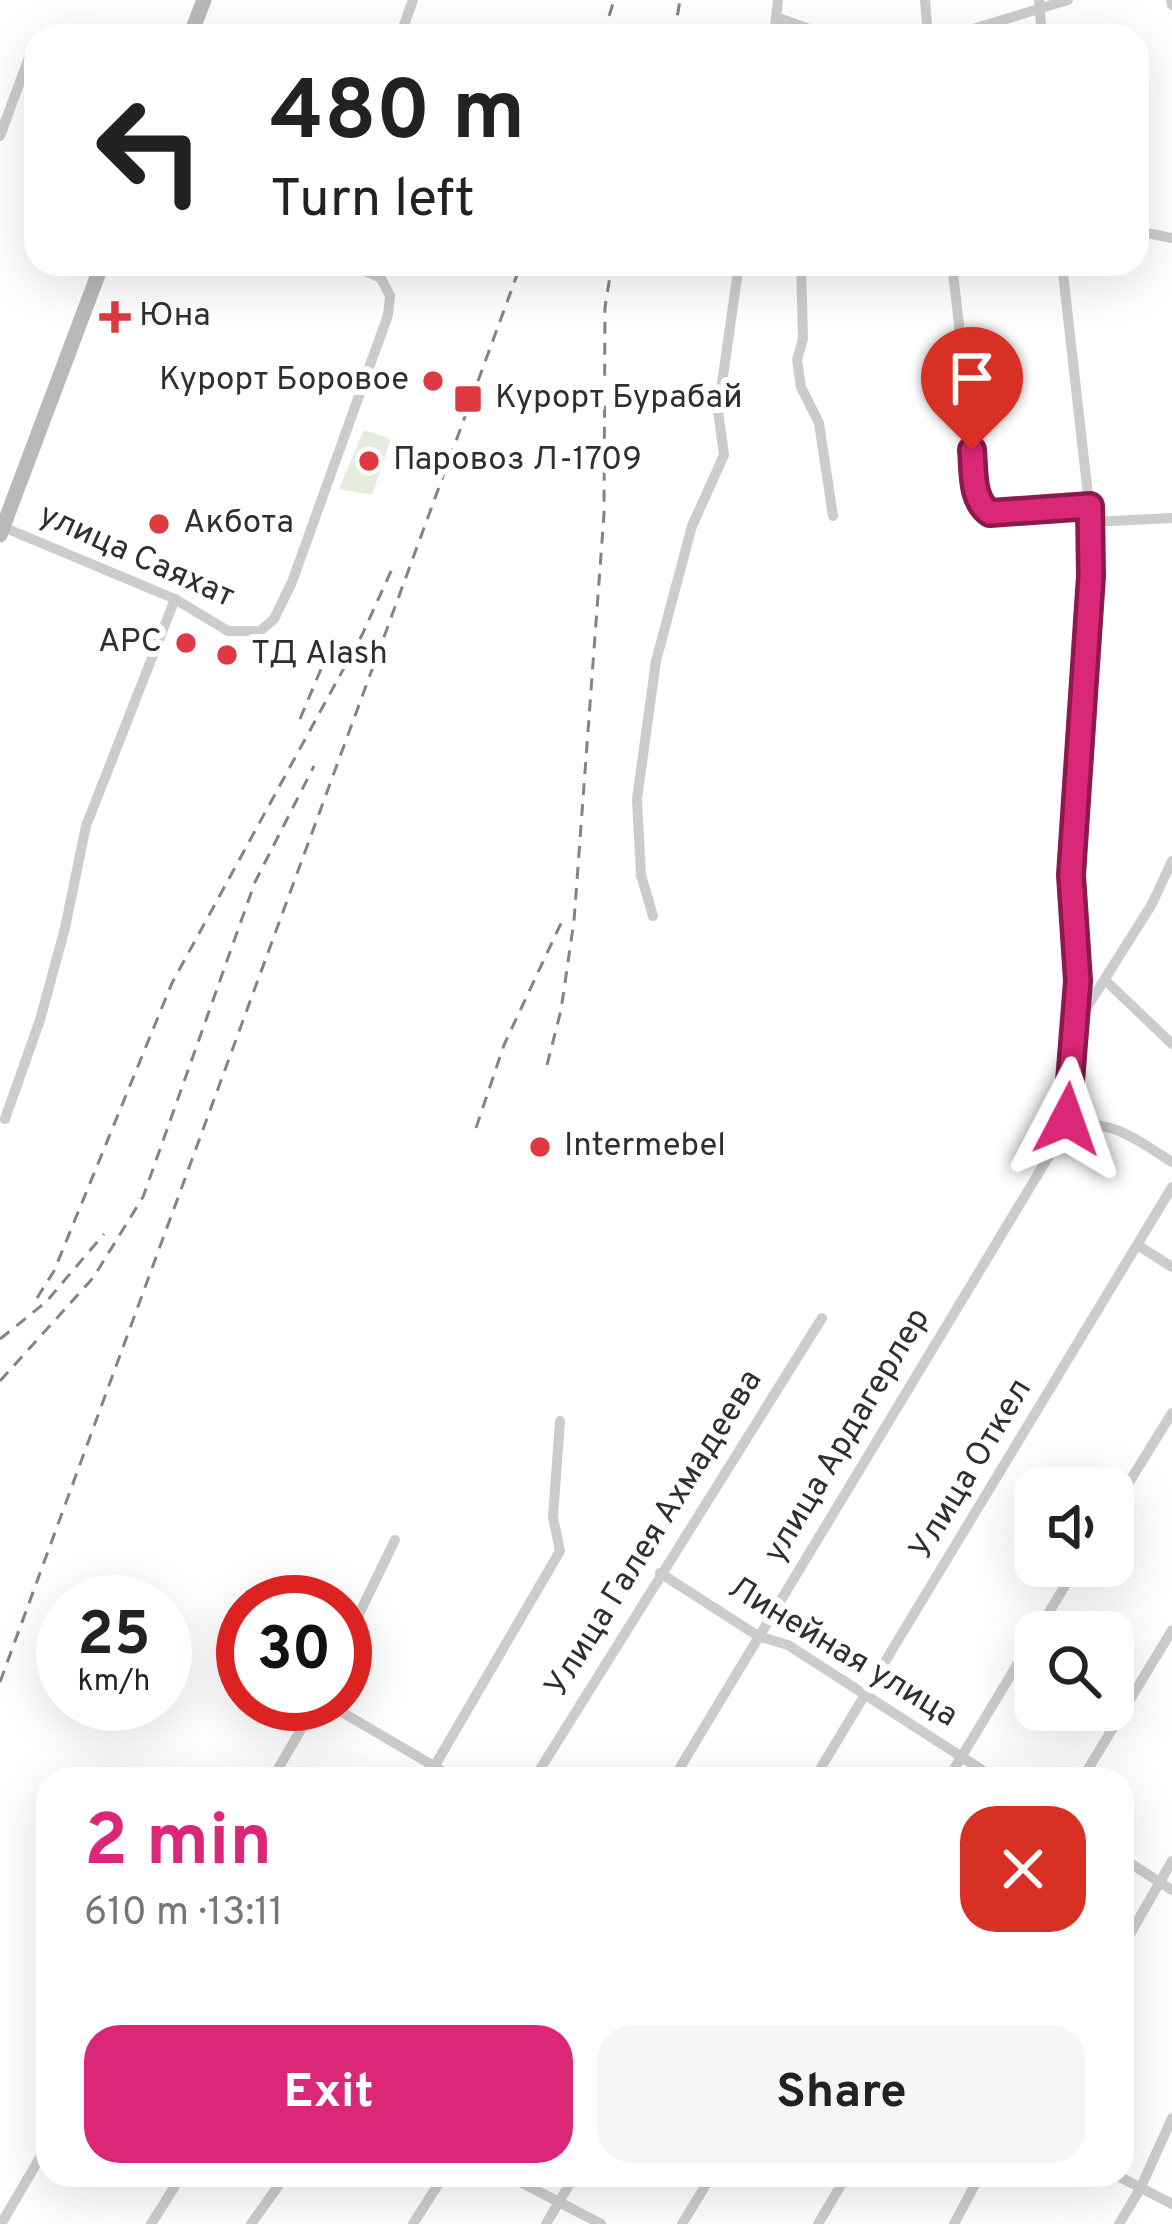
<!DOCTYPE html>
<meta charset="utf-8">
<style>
body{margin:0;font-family:Overpass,sans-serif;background:#f6f6f6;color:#222;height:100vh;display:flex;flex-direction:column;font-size:45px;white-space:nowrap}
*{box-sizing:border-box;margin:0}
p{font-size:39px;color:#767676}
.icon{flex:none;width:66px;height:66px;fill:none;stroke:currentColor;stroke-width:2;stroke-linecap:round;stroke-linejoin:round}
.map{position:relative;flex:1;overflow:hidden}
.drawer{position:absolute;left:36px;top:1767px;width:1098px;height:420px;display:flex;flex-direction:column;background:#fff;border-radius:36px;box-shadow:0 12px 48px #0002}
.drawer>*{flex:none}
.hud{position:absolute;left:24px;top:24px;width:1125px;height:252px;border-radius:36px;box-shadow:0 12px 48px #0002;background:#fff;color:#222;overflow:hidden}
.fabs{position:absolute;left:1014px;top:1467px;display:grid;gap:24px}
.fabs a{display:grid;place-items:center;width:120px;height:120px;border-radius:24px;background:#fff;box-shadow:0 12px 48px #0002;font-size:60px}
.speed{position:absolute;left:36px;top:1575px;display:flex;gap:24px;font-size:60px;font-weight:700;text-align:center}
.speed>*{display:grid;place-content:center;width:156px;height:156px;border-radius:50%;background:#fff;box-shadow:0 12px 48px #0002;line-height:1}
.speed small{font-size:30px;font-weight:400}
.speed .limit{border:18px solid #d22;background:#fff;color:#111}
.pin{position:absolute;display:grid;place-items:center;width:102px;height:102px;color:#fff;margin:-123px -51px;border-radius:50% 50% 50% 0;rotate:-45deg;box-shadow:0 0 12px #0007}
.pin .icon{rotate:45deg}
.me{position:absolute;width:132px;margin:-66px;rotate:4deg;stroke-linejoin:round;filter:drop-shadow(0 0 9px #0008)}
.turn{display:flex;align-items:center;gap:42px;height:252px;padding:0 48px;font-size:54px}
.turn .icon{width:156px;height:156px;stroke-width:2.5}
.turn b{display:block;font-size:84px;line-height:102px}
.round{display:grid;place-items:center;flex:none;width:126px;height:126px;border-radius:36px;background:#f6f6f6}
.overview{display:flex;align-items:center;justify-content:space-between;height:204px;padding:0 48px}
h1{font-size:72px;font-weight:700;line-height:90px;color:#db2777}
.primary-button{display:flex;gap:24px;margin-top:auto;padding:24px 48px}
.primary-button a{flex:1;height:138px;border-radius:36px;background:#db2777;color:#fff;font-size:48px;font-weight:700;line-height:138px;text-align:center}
.primary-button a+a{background:#f6f6f6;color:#222}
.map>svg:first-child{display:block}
.green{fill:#e5ecde}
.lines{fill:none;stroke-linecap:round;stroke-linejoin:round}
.street{stroke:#ccc;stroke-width:10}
.secondary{stroke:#b9b9b9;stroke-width:15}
.rail{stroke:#848484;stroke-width:3;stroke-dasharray:12 9;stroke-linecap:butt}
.route-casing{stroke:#8e194d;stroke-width:30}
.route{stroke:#db2777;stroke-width:21}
.poi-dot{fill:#df3942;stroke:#fff;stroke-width:4.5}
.labels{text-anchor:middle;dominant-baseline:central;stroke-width:12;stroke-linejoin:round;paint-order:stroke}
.poi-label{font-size:33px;fill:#2f2f2f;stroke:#fff;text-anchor:start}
.street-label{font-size:33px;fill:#2f2f2f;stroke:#fff}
</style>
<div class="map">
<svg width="1172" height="2224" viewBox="0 0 1172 2224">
<rect width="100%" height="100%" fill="#fff"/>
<path class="green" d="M364 430 391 439 372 495 339 489Z"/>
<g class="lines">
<g class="street">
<path d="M925 0 928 36"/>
<path d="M1039 0 1042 36"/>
<path d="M1171 0 1172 5"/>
<path d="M776 17 829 36"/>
<path d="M400 36 413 0"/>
<path d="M774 36 778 0"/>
<path d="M950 36 1068 0"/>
<path d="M0 136 31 52"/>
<path d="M1137 231 1172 238"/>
<path d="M801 264 803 339 797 360 801 387 819 423 833 516"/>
<path d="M952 264 980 506C1007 524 1059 509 1090 507"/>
<path d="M1091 522 1172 518"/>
<path d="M3 527 175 599 228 631H260L274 619 292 582 388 315 390 296 381 278 348 264"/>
<path d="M653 916 641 875 637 799 656 661 692 526 724 455 718 411 739 264"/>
<path d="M1105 980 1172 1044"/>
<path d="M1077 1023 1152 904 1172 861"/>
<path d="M5 1119 40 1020 65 928 86 826 175 599"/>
<path d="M1062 1130C1104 1113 1137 1140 1172 1162"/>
<path d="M1139 1246 1172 1267"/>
<path d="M1113 1508 1172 1413"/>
<path d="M660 1573 758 1636 788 1645 996 1779"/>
<path d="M1037 1632 1077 1566"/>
<path d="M345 1643 395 1540"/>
<path d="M328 1704 456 1779"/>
<path d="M272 1779 316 1704"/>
<path d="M427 1779 560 1551 553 1517 560 1421"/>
<path d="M534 1779 822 1318"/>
<path d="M673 1779 1058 1141 1067 1119 1079 958 1072 909 1073 835 1091 576V522L1062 264"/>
<path d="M814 1779 1172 1187"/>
<path d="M948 1779 1035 1635"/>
<path d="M1082 1779 1172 1630"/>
<path d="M1122 1858 1172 1890"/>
<path d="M1122 1948 1172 1861"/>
<path d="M507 2175 601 2224"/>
<path d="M1116 2175 1172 2204"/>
<path d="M1 2224 48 2144"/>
<path d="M151 2224 182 2175"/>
<path d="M251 2224 286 2175"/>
<path d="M413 2224 444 2175"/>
<path d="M546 2224 575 2175"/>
<path d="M682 2224 712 2175"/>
<path d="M818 2224 847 2175"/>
<path d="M954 2224 980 2175"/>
<path d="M1119 2224 1140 2189 1172 2118"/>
</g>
<g class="secondary">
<path d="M190 36 204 0"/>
<path d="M0 535 102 264"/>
</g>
<g class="rail">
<path d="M603 36 614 0"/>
<path d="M674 36 680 0"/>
<path d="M300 719 321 669"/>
<path d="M547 1065 561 1010 574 921 604 514 605 307 612 264"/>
<path d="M476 1128 504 1045 563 919"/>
<path d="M37 1298 54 1271 172 983 362 635 392 569"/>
<path d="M0 1339 46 1302 104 1234"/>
<path d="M0 1381 93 1278 143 1197 255 882 314 766"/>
<path d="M0 1682 521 264"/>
</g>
</g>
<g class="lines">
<g class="route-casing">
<path id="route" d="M972 450C974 471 971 500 990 513L1090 506 1091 576 1071 875 1078 981 1067 1119"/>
</g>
<use href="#route" class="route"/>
</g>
<g class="poi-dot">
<path d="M109 299h12v12h12v12h-12v12h-12v-12h-12v-12h12z"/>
<circle cx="433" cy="381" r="12"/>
<rect x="453" y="384" width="30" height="30" rx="6"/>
<circle cx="369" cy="461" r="12"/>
<circle cx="159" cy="524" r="12"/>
<circle cx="186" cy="643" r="12"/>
<circle cx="227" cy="655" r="12"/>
<circle cx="540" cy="1147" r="12"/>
</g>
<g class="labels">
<g class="poi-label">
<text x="139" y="317">Юна</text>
<text x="409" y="381" text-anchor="end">Курорт Боровое</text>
<text x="495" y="399">Курорт Бурабай</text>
<text x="393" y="461">Паровоз Л-1709</text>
<text x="183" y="524">Акбота</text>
<text x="162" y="643" text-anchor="end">АРС</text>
<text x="251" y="655">ТД Alash</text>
<text x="564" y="1147">Intermebel</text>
</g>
<g class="street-label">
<text transform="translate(136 557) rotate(24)">улица Саяхат</text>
<text transform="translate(848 1436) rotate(-59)">улица Ардагерлер</text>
<text transform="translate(972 1470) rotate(-59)">Улица Откел</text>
<text transform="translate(655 1534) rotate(-58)">Улица Галея Ахмадеева</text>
<text transform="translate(842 1653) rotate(31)">Линейная улица</text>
</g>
</g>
</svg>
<div class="fabs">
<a><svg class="icon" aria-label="sound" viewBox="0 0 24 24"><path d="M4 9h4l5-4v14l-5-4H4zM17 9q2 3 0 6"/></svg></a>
<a><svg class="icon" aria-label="search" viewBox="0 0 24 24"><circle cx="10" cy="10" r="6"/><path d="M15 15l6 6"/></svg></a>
</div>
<div class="speed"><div>25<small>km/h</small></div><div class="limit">30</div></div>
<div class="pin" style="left:972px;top:450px;background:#d93025"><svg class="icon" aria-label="arrive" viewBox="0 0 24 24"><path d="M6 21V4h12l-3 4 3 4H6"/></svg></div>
<svg class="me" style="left:1067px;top:1119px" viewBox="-20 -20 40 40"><path d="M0-17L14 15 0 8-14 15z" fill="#db2777" stroke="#fff" stroke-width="4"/></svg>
<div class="hud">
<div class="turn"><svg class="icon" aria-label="left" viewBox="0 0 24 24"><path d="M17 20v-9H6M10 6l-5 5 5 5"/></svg><div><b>480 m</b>Turn left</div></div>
</div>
<section class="drawer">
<div class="overview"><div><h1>2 min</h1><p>610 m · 13:11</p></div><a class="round" style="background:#d93025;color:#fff"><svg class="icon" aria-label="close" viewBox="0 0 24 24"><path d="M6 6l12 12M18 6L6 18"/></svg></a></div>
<div class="primary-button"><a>Exit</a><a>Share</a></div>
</section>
</div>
